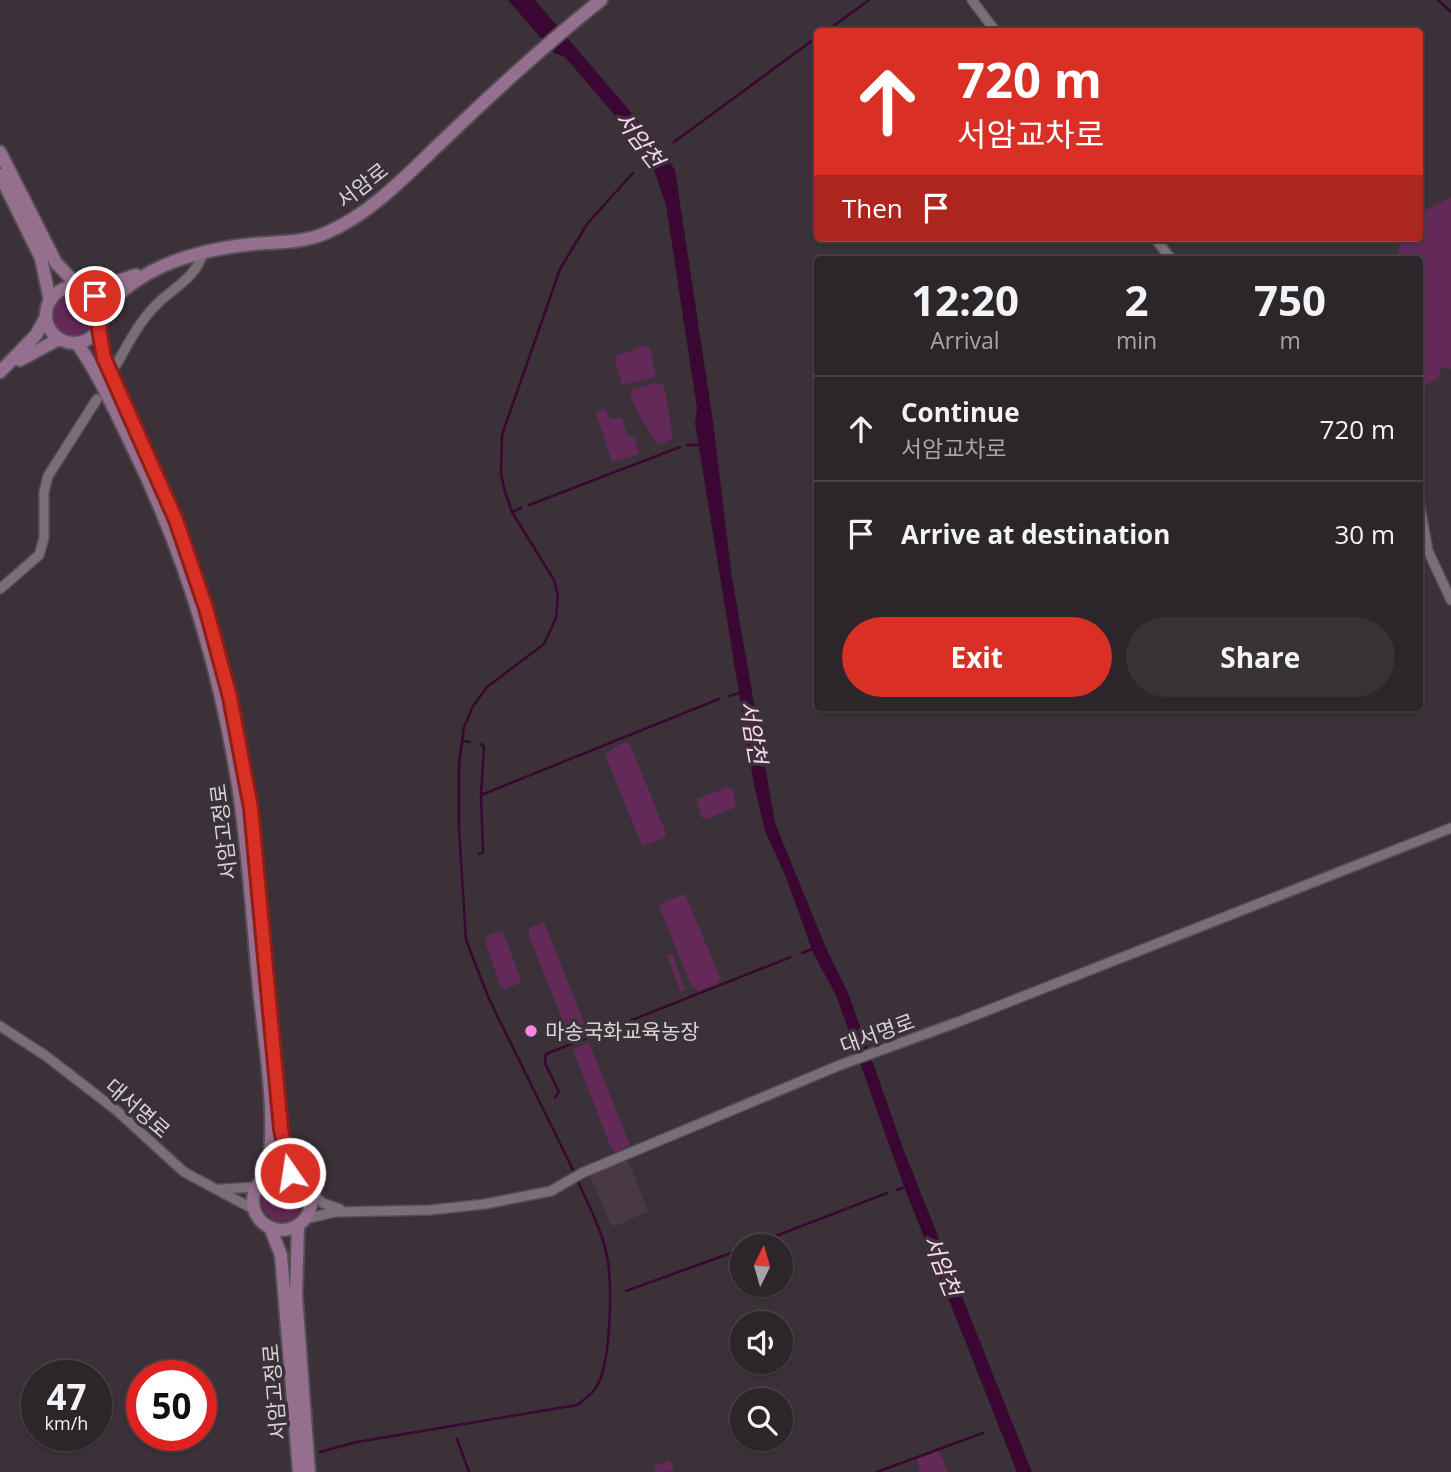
<!DOCTYPE html>
<meta charset="utf-8">
<style>
body{margin:0;font-family:"Open Sans","Noto Sans KR",sans-serif;background:#383136;color:#f1f3f6;height:100vh;display:flex;flex-direction:column;font-size:26px;white-space:nowrap}
*{box-sizing:border-box;margin:0}
p{font-size:23px;color:#a6a5a8}
.icon{flex:none;width:38px;height:38px;fill:none;stroke:currentColor;stroke-width:2;stroke-linecap:round;stroke-linejoin:round}
.map{position:relative;flex:1;overflow:hidden}
.side{position:absolute;left:814px;top:256px;width:609px;height:455px;display:flex;flex-direction:column;background:#2c252a;border-radius:7px;box-shadow:0 2px 5px #0004,0 0 0 2px #484247}
.side>*{flex:none}
.hud{position:absolute;left:814px;top:28px;width:609px;height:214px;border-radius:7px;box-shadow:0 2px 5px #0004,0 0 0 2px #484247;background:#d93025;color:#fff;overflow:hidden}
.needle{width:46px;rotate:5deg}
.buttons{position:absolute;left:730px;top:1234px;display:grid;gap:14px}
.buttons a{display:grid;place-items:center;width:63px;height:63px;border-radius:50%;background:#2c252a;box-shadow:0 2px 5px #0004,0 0 0 2px #484247;font-size:35px}
.speed{position:absolute;left:21px;top:1360px;display:flex;gap:14px;font-size:35px;font-weight:700;text-align:center}
.speed>*{display:grid;place-content:center;width:91px;height:91px;border-radius:50%;background:#2c252a;box-shadow:0 2px 5px #0004,0 0 0 2px #484247;line-height:1}
.speed small{font-size:18px;font-weight:400}
.speed .limit{border:10px solid #d22;background:#fff;color:#111}
.pin{position:absolute;display:grid;place-items:center;width:60px;height:60px;color:#fff;margin:-30px;border:4px solid #fff;border-radius:50%;box-shadow:0 2px 7px #0007}
.me{position:absolute;width:77px;margin:-38px;rotate:347deg;stroke-linejoin:round;filter:drop-shadow(0 0 5px #0008)}
.turn{display:flex;align-items:center;gap:24px;height:147px;padding:0 28px;font-size:32px}
.turn .icon{width:91px;height:91px;stroke-width:2.5}
.turn b{display:block;font-size:49px;line-height:60px}
.then{display:flex;align-items:center;height:66px;padding:0 28px;background:#0003;gap:14px;font-size:26px}
.eta{display:flex;justify-content:space-evenly;align-items:center;height:119px;text-align:center}
.eta b{font-size:42px;font-weight:700;line-height:49px}
.cta{display:flex;gap:14px;margin-top:auto;padding:14px 28px}
.cta a{flex:1;height:80px;border-radius:42px;background:#d93025;color:#fff;font-size:28px;font-weight:700;line-height:80px;text-align:center}
.cta a+a{background:#383136;color:#f1f3f6}
ul{padding:0;list-style:none}
li{display:flex;align-items:center;gap:21px;height:105px;padding:0 28px;border-top:2px solid #484247}
li div{flex:1}
li b{display:block;font-size:26px}
li em{font-style:normal}
.map>svg:first-child{display:block}
.built{fill:#483944}
.green{fill:#632958}
.water{fill:#390731}
.lines{fill:none;stroke-linecap:round;stroke-linejoin:round}
.stream{stroke:#390731;stroke-width:2.5}
.street-casing{stroke:#564d54;stroke-width:12}
.secondary-casing{stroke:#564d54;stroke-width:16}
.street{stroke:#7a6e77;stroke-width:9}
.secondary{stroke:#95708e;stroke-width:12}
.route-casing{stroke:#8d1f18;stroke-width:18}
.route{stroke:#d93025;stroke-width:12}
.poi-dot{fill:#fb86e5;stroke:#3b3138;stroke-width:2.5}
.labels{text-anchor:middle;dominant-baseline:central;stroke-width:7;stroke-linejoin:round;paint-order:stroke}
.street-label{font-size:21px;fill:#dad3d8;stroke:#3b3138}
.poi-label{font-size:21px;fill:#dad3d8;stroke:#3b3138;text-anchor:start}
.water-label{font-size:23px;font-style:italic;fill:#fdd5f3;stroke:#3b3138}
</style>
<div class="map">
<svg width="1451" height="1472" viewBox="0 0 1451 1472">
<rect width="100%" height="100%" fill="#3b3138"/>
<path class="built" d="M628 1160 648 1212 612 1227 590 1176Z"/>
<g class="green">
<path d="M1451 197V369L1442 367 1438 379 1422 386 1419 383V259H1397L1401 238H1419V214Z"/>
<circle cx="74" cy="315" r="21"/>
<path d="M646 345 650 348 656 377 622 385 614 357Z"/>
<path d="M655 383 663 385 665 390 673 438 662 444 657 443C647 426 635 413 630 393L633 389Z"/>
<path d="M604 408 611 419 622 418 628 436 635 437 639 454 612 462 596 413Z"/>
<path d="M625 742 630 744 666 833 664 838 642 846 605 754Z"/>
<path d="M728 787 733 790 736 807 706 819 702 818 696 799Z"/>
<path d="M685 894 720 977 717 984 700 991 692 987 660 909V904Z"/>
<path d="M544 922 586 1027 584 1032 575 1036 565 1026 529 936V928Z"/>
<path d="M499 931 503 933 521 979 520 983 505 989 501 988 485 942 488 935Z"/>
<path d="M667 955H673L685 990 680 991Z"/>
<path d="M589 1042 630 1145 616 1152 611 1148 573 1050Z"/>
<circle cx="282" cy="1201" r="20"/>
<path d="M939 1451 948 1472H920L917 1459Z"/>
<path d="M670 1460 675 1471 655 1472 654 1466Z"/>
</g>
<path class="water" d="M508 0H535L653 138 675 170 713 422 732 578 775 823 826 948 849 995 904 1151 1032 1472H1017L903 1184 836 995 813 953 786 877 765 831 754 785 695 423 697 408 666 205 649 155 565 57 554 53Z"/>
<g class="lines">
<g class="stream">
<path d="M1438 0 1451 12"/>
<path d="M825 32 869 0"/>
<path d="M674 142 817 37"/>
<path d="M687 445H702"/>
<path d="M529 505 680 447"/>
<path d="M512 512 521 508"/>
<path d="M729 696 743 692"/>
<path d="M462 741 470 742"/>
<path d="M481 795 719 699"/>
<path d="M479 854 483 852 481 795 484 747 481 744"/>
<path d="M802 953 815 948"/>
<path d="M555 1097 559 1092 545 1063 546 1054 791 957"/>
<path d="M575 1174 489 999 466 940 459 829V763L464 727 473 706 487 687 544 644 556 618 558 596 554 580 512 512 505 492 501 474 502 435 560 269 587 224 633 173"/>
<path d="M897 1190 907 1186"/>
<path d="M750 1246 887 1193"/>
<path d="M626 1291 742 1249"/>
<path d="M457 1439 469 1472"/>
<path d="M320 1452 357 1442 577 1405C586 1399 595 1392 599 1382 611 1355 613 1280 606 1251 600 1227 588 1203 577 1180"/>
<path d="M877 1472 983 1433"/>
</g>
<g class="street-casing">
<g id="street">
<path d="M972 0 996 32"/>
<path d="M1155 238 1171 259"/>
<path d="M116 365C128 344 139 322 156 305 175 286 194 280 203 253"/>
<path d="M1419 501 1428 551 1451 600"/>
<path d="M0 589 39 555 44 538V492L48 476 97 399"/>
<path d="M0 1026 46 1056 116 1110 184 1172 255 1210"/>
<path d="M221 1189 257 1187"/>
<path d="M310 1192 323 1203 340 1209"/>
<path d="M305 1219 335 1212 430 1210 485 1204 551 1191 582 1173 840 1065 958 1022 1451 828"/>
</g>
</g>
<g class="secondary-casing">
<g id="secondary">
<path d="M0 152 56 263 80 288"/>
<path d="M0 175 41 258 50 301"/>
<circle cx="74" cy="315" r="28"/>
<path d="M88 291 136 275"/>
<path d="M102 312C139 266 196 250 253 244 277 242 303 243 326 233 375 212 412 169 450 134 499 87 548 42 601 0"/>
<path d="M99 329 107 368 188 552 230 697 251 809 281 1129 290 1173"/>
<path d="M77 343C99 375 115 411 132 446 186 556 222 676 240 798 249 861 253 925 259 988 265 1049 278 1117 267 1177"/>
<path d="M20 360 59 339"/>
<path d="M0 372 36 335 46 317"/>
<circle cx="282" cy="1201" r="29"/>
<path d="M298 1226 296 1295 309 1472"/>
<path d="M270 1227 281 1255 299 1472"/>
</g>
</g>
<use href="#street" class="street"/>
<use href="#secondary" class="secondary"/>
</g>
<g class="lines">
<g class="route-casing">
<path id="route" d="M95 296 102 312 99 329 104 358 176 520 206 608 230 697 251 808 281 1129 290 1173"/>
</g>
<use href="#route" class="route"/>
</g>
<circle class="poi-dot" cx="531" cy="1031" r="7"/>
<g class="labels">
<g class="street-label">
<text transform="translate(362 185) rotate(-38)">서암로</text>
<text transform="translate(223 832) rotate(-97)">서암고정로</text>
<text transform="translate(877 1033) rotate(-20)">대서명로</text>
<text transform="translate(138 1108) rotate(41)">대서명로</text>
<text transform="translate(274 1392) rotate(-95)">서암고정로</text>
</g>
<g class="poi-label">
<text x="545" y="1031">마송국화교육농장</text>
</g>
<g class="water-label">
<text transform="translate(640 139) rotate(53)">서암천</text>
<text transform="translate(754 732) rotate(80)">서암천</text>
<text transform="translate(943 1265) rotate(68)">서암천</text>
</g>
</g>
</svg>
<div class="buttons">
<a><svg class="needle" viewBox="-14 -14 28 28"><path d="M0-13l5 13h-10z" fill="#e53935"/><path d="M0 13l5-13h-10z" fill="#a6a5a8"/></svg></a>
<a><svg class="icon" aria-label="sound" viewBox="0 0 24 24"><path d="M4 9h4l5-4v14l-5-4H4zM17 9q2 3 0 6"/></svg></a>
<a><svg class="icon" aria-label="search" viewBox="0 0 24 24"><circle cx="10" cy="10" r="6"/><path d="M15 15l6 6"/></svg></a>
</div>
<div class="speed"><div>47<small>km/h</small></div><div class="limit">50</div></div>
<div class="pin" style="left:95px;top:296px;background:#d93025"><svg class="icon" aria-label="arrive" viewBox="0 0 24 24"><path d="M6 21V4h12l-3 4 3 4H6"/></svg></div>
<svg class="me" style="left:290px;top:1173px" viewBox="-20 -20 40 40"><circle r="17" fill="#d93025" stroke="#fff" stroke-width="3"/><path d="M0-11L8 9 0 5-8 9z" fill="#fff"/></svg>
<div class="hud">
<div class="turn"><svg class="icon" aria-label="ahead" viewBox="0 0 24 24"><path d="M12 20V5M6 11l6-6 6 6"/></svg><div><b>720 m</b>서암교차로</div></div>
<div class="then">Then<svg class="icon" aria-label="arrive" viewBox="0 0 24 24"><path d="M6 21V4h12l-3 4 3 4H6"/></svg></div>
</div>
<section class="side">
<div class="eta">
<div><b>12:20</b><p>Arrival</p></div>
<div><b>2</b><p>min</p></div>
<div><b>750</b><p>m</p></div>
</div>
<ul>
<li><svg class="icon" aria-label="ahead" viewBox="0 0 24 24"><path d="M12 20V5M6 11l6-6 6 6"/></svg><div><b>Continue</b><p>서암교차로</p></div><em>720 m</em></li>
<li><svg class="icon" aria-label="arrive" viewBox="0 0 24 24"><path d="M6 21V4h12l-3 4 3 4H6"/></svg><div><b>Arrive at destination</b></div><em>30 m</em></li>
</ul>
<div class="cta"><a>Exit</a><a>Share</a></div>
</section>
</div>
